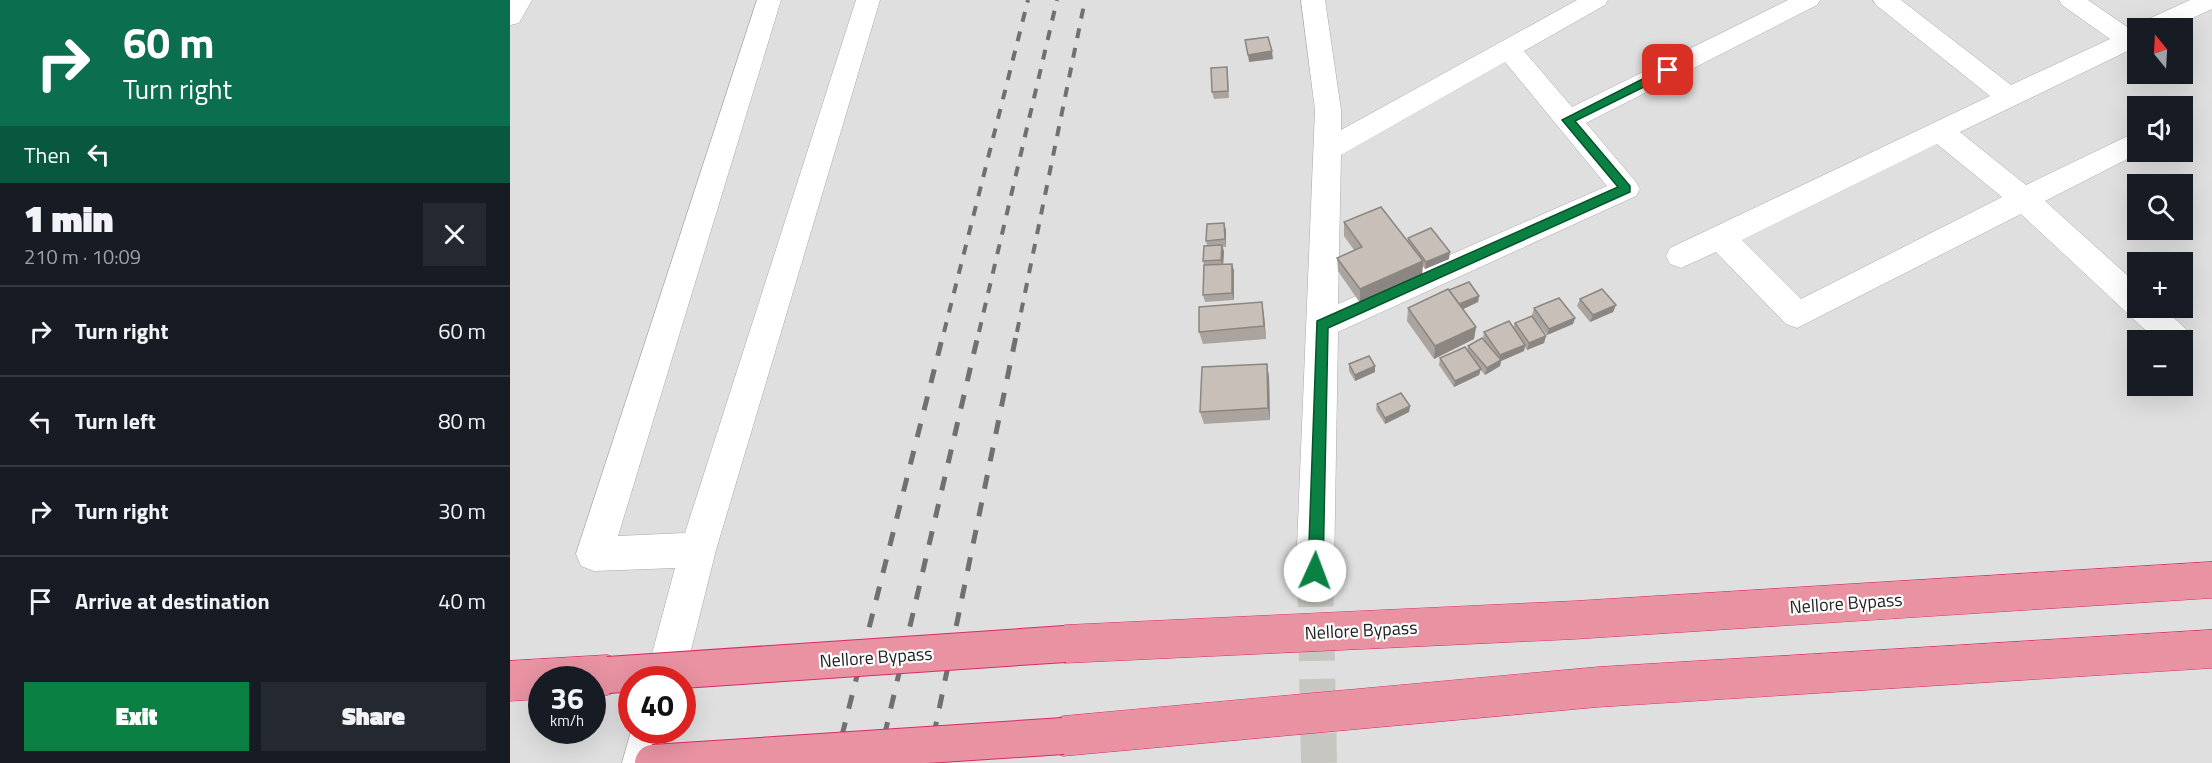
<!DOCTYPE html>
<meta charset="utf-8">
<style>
body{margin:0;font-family:"Titillium Web",sans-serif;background:#242831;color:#f1f3f6;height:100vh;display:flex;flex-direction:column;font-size:22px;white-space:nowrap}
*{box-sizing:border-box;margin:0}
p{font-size:20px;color:#9ea1a6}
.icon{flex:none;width:33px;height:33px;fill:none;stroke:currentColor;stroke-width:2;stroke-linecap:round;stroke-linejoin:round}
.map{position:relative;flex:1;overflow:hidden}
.details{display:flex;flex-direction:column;background:#171b24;width:510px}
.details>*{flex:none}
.hud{background:#0b6e4f;color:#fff;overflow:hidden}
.needle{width:39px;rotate:342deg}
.tools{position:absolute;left:1617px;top:18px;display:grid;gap:12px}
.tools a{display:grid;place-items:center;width:66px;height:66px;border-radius:0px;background:#171b24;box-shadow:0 6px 24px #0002;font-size:30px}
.speed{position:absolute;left:18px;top:666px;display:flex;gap:12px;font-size:30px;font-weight:700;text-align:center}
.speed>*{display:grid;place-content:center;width:78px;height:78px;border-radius:50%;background:#171b24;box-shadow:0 6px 24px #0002;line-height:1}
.speed small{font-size:15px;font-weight:400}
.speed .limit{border:9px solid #d22;background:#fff;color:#111}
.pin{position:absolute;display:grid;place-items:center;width:51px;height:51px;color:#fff;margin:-26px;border-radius:12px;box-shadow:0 3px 9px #0006}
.me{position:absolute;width:66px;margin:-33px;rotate:2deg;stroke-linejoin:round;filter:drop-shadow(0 0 4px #0008)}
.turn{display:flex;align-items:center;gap:21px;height:126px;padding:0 24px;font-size:27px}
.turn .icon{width:78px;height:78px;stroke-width:2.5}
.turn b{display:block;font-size:42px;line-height:51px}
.then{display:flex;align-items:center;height:57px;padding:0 24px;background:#0003;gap:12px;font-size:22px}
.round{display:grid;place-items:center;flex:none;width:63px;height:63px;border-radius:0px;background:#242831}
.head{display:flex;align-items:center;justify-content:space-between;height:102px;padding:0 24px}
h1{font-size:36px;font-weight:800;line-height:45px}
.button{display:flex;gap:12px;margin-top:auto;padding:12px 24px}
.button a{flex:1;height:69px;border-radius:0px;background:#0b8043;color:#fff;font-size:24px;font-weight:800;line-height:69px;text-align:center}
.button a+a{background:#242831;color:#f1f3f6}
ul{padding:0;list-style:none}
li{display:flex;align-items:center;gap:18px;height:90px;padding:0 24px;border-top:2px solid #363941}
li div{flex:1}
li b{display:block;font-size:22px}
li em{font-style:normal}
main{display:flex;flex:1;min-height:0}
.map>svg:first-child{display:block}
.residential{fill:#e0dfdf;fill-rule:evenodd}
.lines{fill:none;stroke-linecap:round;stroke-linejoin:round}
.minor-tunnel{stroke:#c8c6c1;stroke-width:36;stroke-dasharray:36 18;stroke-linecap:butt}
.minor-casing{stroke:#a9a9a9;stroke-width:1}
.highway-casing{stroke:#dc2a67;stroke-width:1}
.minor{fill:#fff;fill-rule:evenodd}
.highway{fill:#e892a2;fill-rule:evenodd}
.rail-far1{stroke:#707070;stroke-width:4;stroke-dasharray:10 10;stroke-linecap:butt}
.rail{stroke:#707070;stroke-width:5;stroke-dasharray:14 14;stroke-linecap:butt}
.highway-bridge-casing{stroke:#dc2a67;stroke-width:38;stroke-linecap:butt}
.highway-bridge{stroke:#e892a2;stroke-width:36}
.wall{fill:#aba49e}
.shaded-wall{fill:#8b8681}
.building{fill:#c7bfb8;stroke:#8b8681;stroke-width:1.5}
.route{fill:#0b8043;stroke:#07532c;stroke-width:1.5}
.labels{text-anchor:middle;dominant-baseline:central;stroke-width:4.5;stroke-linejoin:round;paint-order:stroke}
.street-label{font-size:18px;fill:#222;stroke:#fff}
</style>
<main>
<section class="details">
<div class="hud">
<div class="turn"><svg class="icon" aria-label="right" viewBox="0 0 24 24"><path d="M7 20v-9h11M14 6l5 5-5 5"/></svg><div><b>60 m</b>Turn right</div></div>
<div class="then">Then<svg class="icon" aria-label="left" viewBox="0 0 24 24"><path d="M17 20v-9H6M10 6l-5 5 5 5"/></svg></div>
</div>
<div class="head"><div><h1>1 min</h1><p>210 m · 10:09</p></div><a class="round"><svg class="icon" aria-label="close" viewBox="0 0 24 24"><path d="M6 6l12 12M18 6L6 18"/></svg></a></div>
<ul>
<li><svg class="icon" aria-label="right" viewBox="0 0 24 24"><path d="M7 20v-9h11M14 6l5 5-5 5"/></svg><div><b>Turn right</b></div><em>60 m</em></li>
<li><svg class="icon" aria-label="left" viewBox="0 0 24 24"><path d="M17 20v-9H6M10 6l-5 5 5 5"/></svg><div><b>Turn left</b></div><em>80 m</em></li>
<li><svg class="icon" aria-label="right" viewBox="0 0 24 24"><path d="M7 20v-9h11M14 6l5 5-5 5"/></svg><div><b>Turn right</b></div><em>30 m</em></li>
<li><svg class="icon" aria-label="arrive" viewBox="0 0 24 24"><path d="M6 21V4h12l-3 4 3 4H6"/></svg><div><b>Arrive at destination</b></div><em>40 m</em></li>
</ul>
<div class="button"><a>Exit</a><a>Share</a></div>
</section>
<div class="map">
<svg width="1702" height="763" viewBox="0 0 1702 763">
<rect width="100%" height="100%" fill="#f2efe9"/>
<path class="residential" d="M0 0H1702V763H0ZM1628 28H1672V74H1628ZM1628 106H1672V152H1628ZM1628 184H1672V230H1628ZM1628 262H1672V308H1628ZM1628 340H1672V386H1628ZM32 680H82V730H32ZM122 680H172V730H122Z"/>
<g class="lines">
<path class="minor-tunnel" d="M805 571 809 763"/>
<g class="minor-casing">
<g id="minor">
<path d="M0 0H22L9 23 0 25Z"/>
<path d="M247 0H271L108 536 175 533 346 0H370L206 550 172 686V680H135L165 568 84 571 71 566 66 554Z"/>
<path d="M791 0H815L831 110V130L1067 0H1098L1095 5 1014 51 1062 107 1278 0H1310L1307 5 1076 123 1126 182 1130 189 1126 196 828 332 824 571 818 584 805 589 792 584 786 571 805 110ZM995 62 1097 186 828 304 831 155Z"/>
<path d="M1363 0H1391L1501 85 1600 39 1552 5 1549 0H1578L1620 29 1629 27 1632 22 1680 0H1702V9L1661 28H1628V46L1450 132 1516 185 1628 131V152H1631L1535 201 1628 285V308H1653L1677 330 1682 339 1677 348 1672 350V340H1646L1511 214 1287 328 1276 324 1206 252 1171 268 1160 264 1156 256 1160 248 1480 96 1366 5ZM1427 144 1492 197 1291 299 1232 240Z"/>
<path d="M122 728V730H161L154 763H112Z"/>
</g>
</g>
<g class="highway-casing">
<g id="highway">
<path d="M1702 562V598L1065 639 555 663 541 658 536 644 541 630 555 625 1065 601Z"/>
<path d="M1702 630V668L1088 707 553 756 539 750 533 736 539 722 553 716 1088 667Z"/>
<path d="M98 655 112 661 118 675 112 689 98 695 82 696V680H32V699L0 701V661Z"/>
</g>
</g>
<use href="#minor" class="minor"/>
<use href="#highway" class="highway"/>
<g class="rail-far1">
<path d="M434 332 518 0"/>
<path d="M469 332 547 0"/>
<path d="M507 332 575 0"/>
</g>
<g class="rail">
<path d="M325 763 434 331"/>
<path d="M368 763 469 331"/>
<path d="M418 763 507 331"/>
</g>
<g class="highway-bridge-casing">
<g id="highway-bridge">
<path d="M98 675 555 644"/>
<path d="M143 763 553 736"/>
</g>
</g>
<use href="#highway-bridge" class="highway-bridge"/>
</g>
<g class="wall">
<path d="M718 74 719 98 704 99 702 92Z"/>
<path d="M834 222 898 241V238L939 259 915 269 913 266 912 275 850 303 828 271 827 258 844 250 834 236Z"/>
<path d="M714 223 716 230V247H713L714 252 713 264H722L724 271V300L695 302 693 295 694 265 693 261 697 245 696 241Z"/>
<path d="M939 290 969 296 968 302 953 309 966 327 964 339 924 359 897 321 898 308Z"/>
<path d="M1070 299 1106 305 1103 312 1080 322 1067 306Z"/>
<path d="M1024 308 1065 318 1063 324 1037 335 1022 315Z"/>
<path d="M754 315 756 339 693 344 689 332Z"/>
<path d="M1005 323 1036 336 1034 343 1017 350 1015 347 1014 351 991 361 990 366 975 375 970 369 969 375 944 387 929 365 930 358 957 350 958 346 977 344 973 338 974 332 1003 327Z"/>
<path d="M757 364 759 377 760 420 694 424 690 412Z"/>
<path d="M839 364 865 372 845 381 839 371Z"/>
<path d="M867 404 900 406 899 412 875 424 866 410Z"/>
</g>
<g class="shaded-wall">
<path d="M762 51 763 59 739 62 738 55Z"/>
<path d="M714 223 716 230V247L715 239Z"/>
<path d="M712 245 714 252 713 267 711 260Z"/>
<path d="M940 252 939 259 915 269 916 262Z"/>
<path d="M913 261 912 275 850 303V289Z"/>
<path d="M722 264 724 271V300L722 293Z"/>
<path d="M969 296 968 302 947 312 948 305Z"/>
<path d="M752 302 754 315 756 339 754 326Z"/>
<path d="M1106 305 1103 312 1080 322 1083 315Z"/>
<path d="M1065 318 1063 324 1037 335 1039 329Z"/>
<path d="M966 327 964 339 924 359 925 346Z"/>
<path d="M1036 336 1034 343 1017 350 1019 343Z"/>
<path d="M1015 345 1014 351 991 361 990 366 975 375 977 368 989 361 990 355Z"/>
<path d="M757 364 759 377 760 420 758 408Z"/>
<path d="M865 366V372L845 381V375Z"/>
<path d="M971 369 969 375 944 387 945 381Z"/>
<path d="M900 406 899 412 875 424V418Z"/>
</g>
<g class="building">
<path d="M758 37 762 51 738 55 735 40Z"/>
<path d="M717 67 718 91 702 92 701 68Z"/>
<path d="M871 207 913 261 850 289 827 258 852 247 834 222Z"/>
<path d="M714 223 715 239 696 241 697 224Z"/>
<path d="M921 228 940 252 916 262 898 238Z"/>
<path d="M712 245 711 260 693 261 694 246Z"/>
<path d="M722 264V293L693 295 694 265Z"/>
<path d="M959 282 969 296 949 304 939 290Z"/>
<path d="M938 289 966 327 925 346 898 308Z"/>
<path d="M1092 289 1106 305 1083 315 1070 299Z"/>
<path d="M1049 298 1065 318 1039 329 1024 308Z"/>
<path d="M752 302 754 326 689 332V307Z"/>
<path d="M1022 316 1036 336 1019 343 1005 323Z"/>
<path d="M999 321 1015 345 990 355 974 332Z"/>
<path d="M972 338 991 360 977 368 958 346Z"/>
<path d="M955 347 971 369 945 381 930 358Z"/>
<path d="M859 356 865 366 845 375 839 364Z"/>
<path d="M757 364 758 408 690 412 692 367Z"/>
<path d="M891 393 900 406 875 418 867 404Z"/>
</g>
<path class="route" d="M1158 66 1162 67V73L1065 121 1120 186V192L818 328 813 571 811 577 805 579 800 577 798 571 807 321 1108 187 1052 120Z"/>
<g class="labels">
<g class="street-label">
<text transform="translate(1336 603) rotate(-4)">Nellore Bypass</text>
<text transform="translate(851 630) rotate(-3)">Nellore Bypass</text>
<text transform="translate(366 657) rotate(-4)">Nellore Bypass</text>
</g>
</g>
</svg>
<div class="tools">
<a><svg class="needle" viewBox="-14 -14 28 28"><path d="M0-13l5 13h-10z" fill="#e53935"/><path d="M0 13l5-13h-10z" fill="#9ea1a6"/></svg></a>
<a><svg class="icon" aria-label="sound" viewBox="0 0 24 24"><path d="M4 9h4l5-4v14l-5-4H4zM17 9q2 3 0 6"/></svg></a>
<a><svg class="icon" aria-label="search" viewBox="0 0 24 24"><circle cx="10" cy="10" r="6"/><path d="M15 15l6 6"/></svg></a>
<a>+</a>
<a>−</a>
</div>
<div class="speed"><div>36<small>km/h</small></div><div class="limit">40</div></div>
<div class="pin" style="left:1158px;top:70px;background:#d93025"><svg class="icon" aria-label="arrive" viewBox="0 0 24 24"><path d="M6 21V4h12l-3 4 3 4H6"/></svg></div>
<svg class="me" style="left:805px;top:571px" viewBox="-20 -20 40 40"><circle r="19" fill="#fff"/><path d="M0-13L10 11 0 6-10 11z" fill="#0b8043"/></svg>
</div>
</main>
